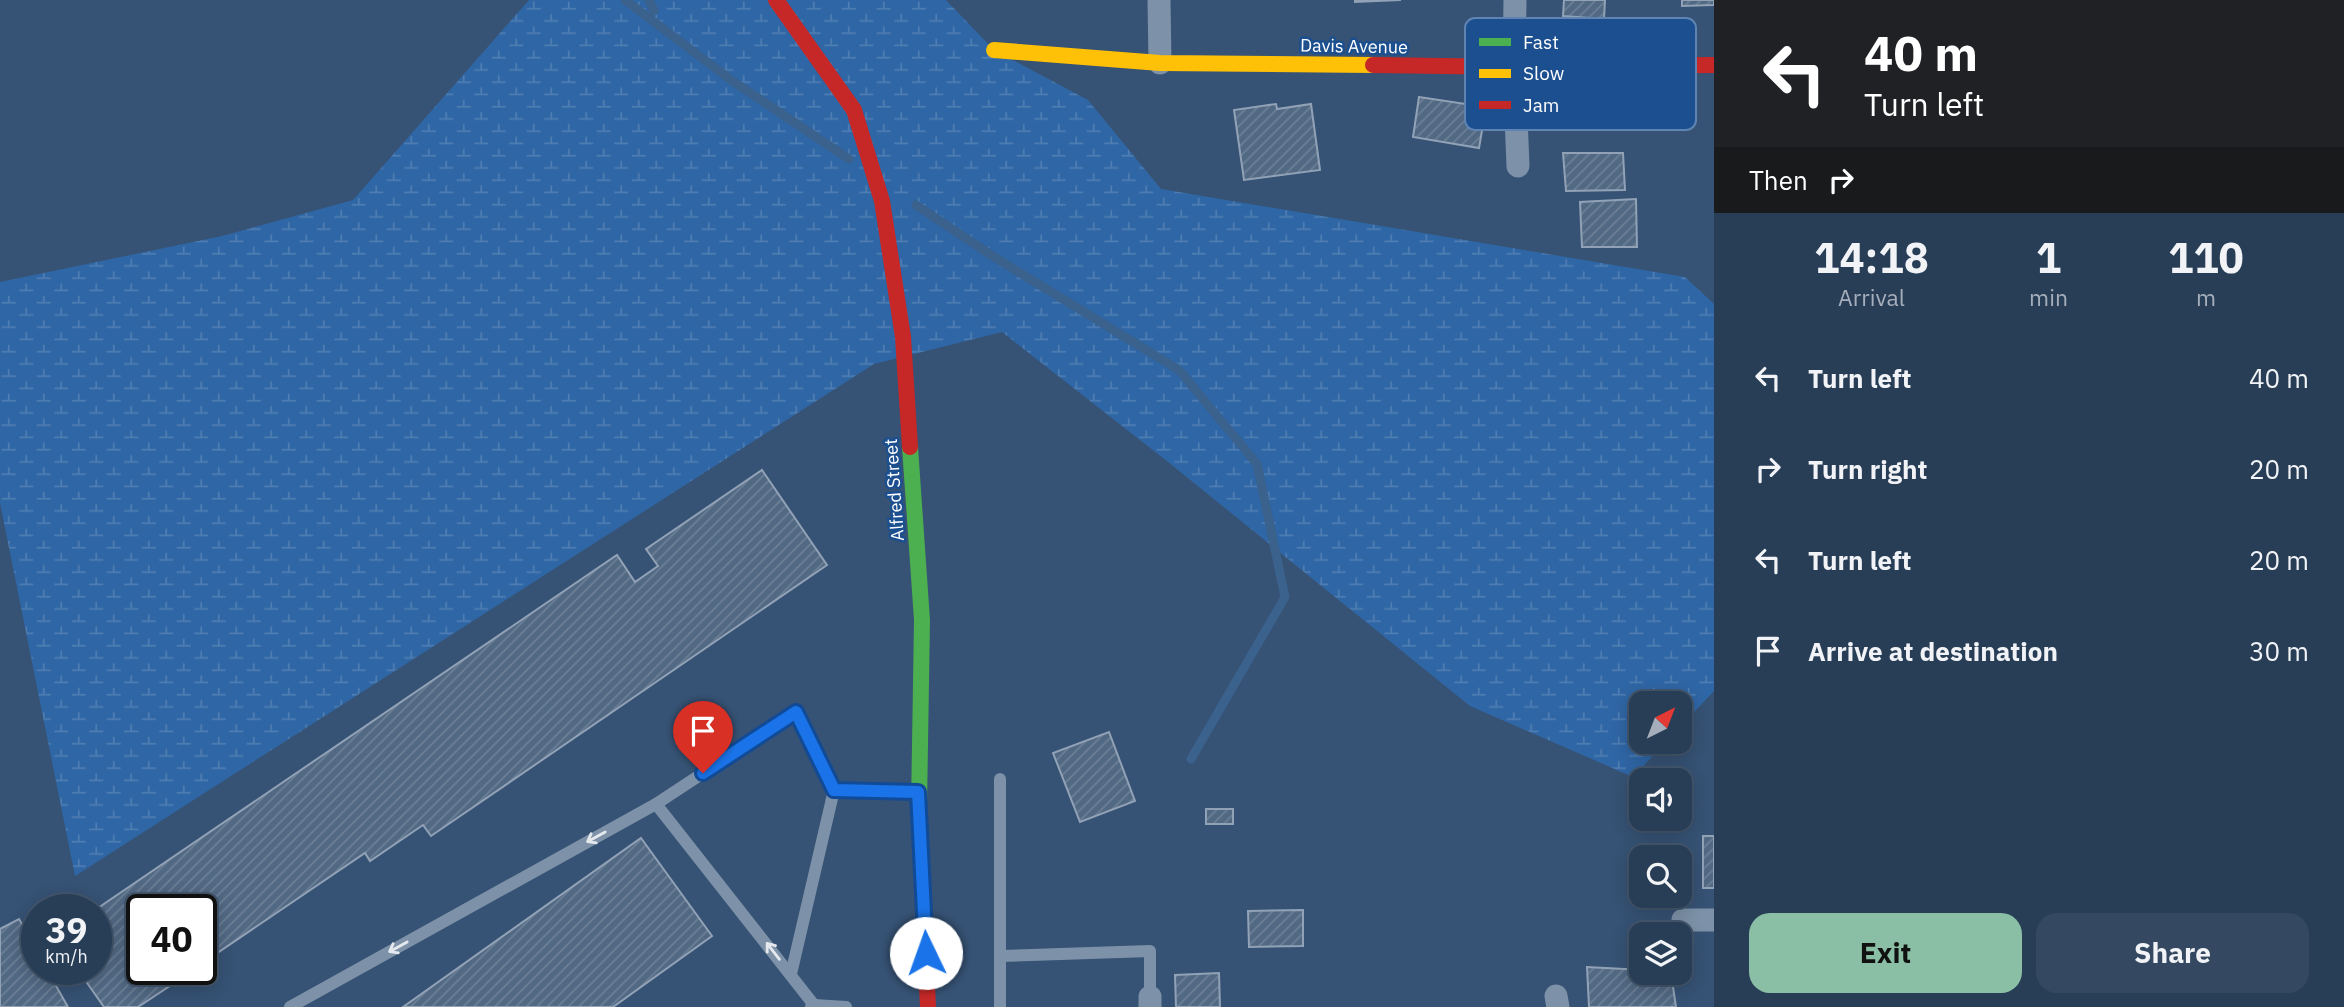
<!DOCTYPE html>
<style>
body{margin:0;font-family:"IBM Plex Sans",sans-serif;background:#344961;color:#f1f3f6;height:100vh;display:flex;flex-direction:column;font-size:26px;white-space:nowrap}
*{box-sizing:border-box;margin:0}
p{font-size:23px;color:#a5aeba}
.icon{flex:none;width:38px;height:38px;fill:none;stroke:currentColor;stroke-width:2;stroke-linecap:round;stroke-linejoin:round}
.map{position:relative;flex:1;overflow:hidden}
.details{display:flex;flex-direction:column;background:#283e57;width:630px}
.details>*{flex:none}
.guide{background:#202124;color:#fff;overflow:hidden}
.needle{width:46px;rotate:42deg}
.buttons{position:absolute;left:1629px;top:691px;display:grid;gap:14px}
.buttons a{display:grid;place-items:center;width:63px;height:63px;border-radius:14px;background:#283e57;box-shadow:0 4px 18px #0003,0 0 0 2px #44576d;font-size:35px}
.speed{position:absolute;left:21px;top:894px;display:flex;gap:14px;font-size:35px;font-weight:700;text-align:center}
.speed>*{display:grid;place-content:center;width:91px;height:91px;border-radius:50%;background:#283e57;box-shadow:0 4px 18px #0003,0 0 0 2px #44576d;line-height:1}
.speed small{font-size:18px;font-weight:400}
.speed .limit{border:4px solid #111;border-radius:10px;background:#fff;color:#111}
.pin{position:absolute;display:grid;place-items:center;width:60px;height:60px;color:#fff;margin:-72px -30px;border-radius:50% 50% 50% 0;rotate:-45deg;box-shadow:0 0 7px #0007}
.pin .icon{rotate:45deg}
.me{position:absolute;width:77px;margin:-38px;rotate:357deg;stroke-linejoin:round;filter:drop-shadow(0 0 5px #0008)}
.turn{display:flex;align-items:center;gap:24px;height:147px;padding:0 35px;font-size:32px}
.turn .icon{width:91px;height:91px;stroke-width:2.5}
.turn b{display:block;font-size:49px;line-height:60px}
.then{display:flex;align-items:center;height:66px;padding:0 35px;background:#0003;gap:14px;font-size:26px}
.eta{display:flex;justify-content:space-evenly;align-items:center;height:119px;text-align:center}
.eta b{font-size:42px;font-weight:700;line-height:49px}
.primary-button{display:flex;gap:14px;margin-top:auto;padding:14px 35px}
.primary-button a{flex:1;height:80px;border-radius:21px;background:#8abfa5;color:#111;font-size:28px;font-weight:700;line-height:80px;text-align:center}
.primary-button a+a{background:#344961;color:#f1f3f6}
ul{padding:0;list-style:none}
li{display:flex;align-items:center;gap:21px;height:91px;padding:0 35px}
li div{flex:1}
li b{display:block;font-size:26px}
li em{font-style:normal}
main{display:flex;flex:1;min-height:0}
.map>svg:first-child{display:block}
.wetland{fill:url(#wetland-marsh)}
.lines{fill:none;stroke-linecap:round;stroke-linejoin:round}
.stream{stroke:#3b618d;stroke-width:9}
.building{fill:url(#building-hatch);stroke:#92a2b6;stroke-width:2}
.lane{stroke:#7d92a8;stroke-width:12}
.street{stroke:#7d92a8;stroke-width:23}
.fast{stroke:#4caf50;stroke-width:16}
.slow{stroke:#ffc107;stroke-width:16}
.jam{stroke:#c62828;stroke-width:16}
.oneway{stroke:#e5e9ee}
.route-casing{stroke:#114b97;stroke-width:18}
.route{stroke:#1a73e8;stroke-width:12}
.labels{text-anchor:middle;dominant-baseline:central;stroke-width:5;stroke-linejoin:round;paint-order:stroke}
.street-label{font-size:18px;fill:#fff;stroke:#1b4f8f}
.key{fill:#1b4f8f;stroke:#5f84b1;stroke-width:2}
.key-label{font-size:19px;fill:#fff}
</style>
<main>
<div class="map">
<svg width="1714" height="1007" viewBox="0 0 1714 1007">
<defs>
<pattern id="wetland-marsh" width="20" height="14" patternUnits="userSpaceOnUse" patternTransform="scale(1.75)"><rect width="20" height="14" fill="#2f66a5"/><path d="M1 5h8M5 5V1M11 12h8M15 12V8" fill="none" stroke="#4e7db2"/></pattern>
<pattern id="building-hatch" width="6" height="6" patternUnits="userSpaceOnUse" patternTransform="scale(1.75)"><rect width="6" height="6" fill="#526984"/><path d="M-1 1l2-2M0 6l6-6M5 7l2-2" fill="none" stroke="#6c8096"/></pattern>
</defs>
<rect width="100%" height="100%" fill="#365274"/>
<path class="wetland" d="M529 0H946L994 50 1088 100 1161 189 1685 277 1714 304V691L1680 727V704H1642V742H1666L1633 777 1470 706 1168 462 1002 332 874 364 75 876 0 503V282L222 236 353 200Z"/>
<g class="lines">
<g class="stream">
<path d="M625 0 731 80 849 159"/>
<path d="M649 0 654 11"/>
<path d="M916 205 994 257 1179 370 1257 464 1285 597 1191 759"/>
</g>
</g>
<g class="building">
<path d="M1355 0H1401L1355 2Z"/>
<path d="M1564 0H1605L1604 19 1563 16Z"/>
<path d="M1682 0H1714V5L1682 6Z"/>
<path d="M1419 97 1486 107 1479 148 1413 137Z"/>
<path d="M1276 104 1277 109 1311 104 1320 170 1244 180 1234 110Z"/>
<path d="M1563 153H1623L1625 190 1566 191Z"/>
<path d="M1636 199 1637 247H1582L1580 202Z"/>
<path d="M762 470 827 565 431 836 423 825 370 861 365 853 201 964V910H142V970H194L138 1007H104L78 970H96L95 910 617 555 635 582 658 566 646 549Z"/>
<path d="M1109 732 1135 801 1080 822 1053 753Z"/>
<rect x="1206" y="809" width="27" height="15"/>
<rect x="1703" y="836" width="11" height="52"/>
<path d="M641 838 712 936 613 1007H403Z"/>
<path d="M1303 910V946L1249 947 1248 911Z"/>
<path d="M19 919 37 951V970H47L68 1007H0V929Z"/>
<path d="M1587 967 1642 970V973H1671L1676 1007H1589Z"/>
<path d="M1219 973 1220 1007H1176L1175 975Z"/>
</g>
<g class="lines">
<g class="lane">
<path d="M1000 779V1007"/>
<path d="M656 804 814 1005"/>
<path d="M1000 956 1150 951V997"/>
<path d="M791 974 834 790 918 792"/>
<path d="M290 1007 656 804 796 712 834 790"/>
<path d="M811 1007 814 1005 846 1007"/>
</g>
<g class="street">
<path d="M1159 0 1160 63"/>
<path d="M1515 0 1514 67 1518 166"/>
<path d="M1683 920H1714"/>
<path d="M1556 996 1558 1007"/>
<path d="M1150 997V1007"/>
</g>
<path class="fast" d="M910 447 922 620 919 807"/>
<path class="slow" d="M994 50 1160 63 1373 65"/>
<g class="jam">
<path d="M776 0 854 110 882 201 903 337 910 447"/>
<path d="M1373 65 1514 67 1714 65"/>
<path d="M919 807 928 1007"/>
</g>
</g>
<defs><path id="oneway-shaft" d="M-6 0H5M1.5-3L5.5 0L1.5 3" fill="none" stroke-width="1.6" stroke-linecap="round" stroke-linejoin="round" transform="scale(1.75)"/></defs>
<g class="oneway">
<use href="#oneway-shaft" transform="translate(596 837) rotate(151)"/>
<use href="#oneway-shaft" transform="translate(398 947) rotate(151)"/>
<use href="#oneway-shaft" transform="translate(773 951) rotate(-128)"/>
</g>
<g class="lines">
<g class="route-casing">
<path id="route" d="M703 773 796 712 834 790 918 792 926 953"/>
</g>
<use href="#route" class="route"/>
</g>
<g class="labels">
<g class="street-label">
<text transform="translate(1354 46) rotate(1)">Davis Avenue</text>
<text transform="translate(894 490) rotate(-94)">Alfred Street</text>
</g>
</g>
<rect x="1465" y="18" width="231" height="112" rx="10" class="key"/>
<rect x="1479" y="38" width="32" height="8" fill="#4caf50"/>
<rect x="1479" y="69" width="32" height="9" fill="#ffc107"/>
<rect x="1479" y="101" width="32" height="8" fill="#c62828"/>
<g class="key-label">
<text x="1523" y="49">Fast</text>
<text x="1523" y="80">Slow</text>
<text x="1523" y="112">Jam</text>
</g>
</svg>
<div class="buttons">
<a><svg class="needle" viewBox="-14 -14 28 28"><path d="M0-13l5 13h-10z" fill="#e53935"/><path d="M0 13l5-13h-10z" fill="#a5aeba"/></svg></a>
<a><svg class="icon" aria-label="sound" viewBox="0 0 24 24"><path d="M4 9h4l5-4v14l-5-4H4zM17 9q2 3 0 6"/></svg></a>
<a><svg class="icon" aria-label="search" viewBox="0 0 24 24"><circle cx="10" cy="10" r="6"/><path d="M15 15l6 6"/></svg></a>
<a><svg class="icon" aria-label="layers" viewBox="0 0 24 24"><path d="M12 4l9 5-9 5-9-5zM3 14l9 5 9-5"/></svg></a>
</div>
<div class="speed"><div>39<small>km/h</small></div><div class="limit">40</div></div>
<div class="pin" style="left:703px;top:773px;background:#d93025"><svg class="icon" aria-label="arrive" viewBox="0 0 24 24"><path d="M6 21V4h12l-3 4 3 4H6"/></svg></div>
<svg class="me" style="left:926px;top:953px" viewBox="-20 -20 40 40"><circle r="19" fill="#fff"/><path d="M0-13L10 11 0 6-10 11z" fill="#1a73e8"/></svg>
</div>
<section class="details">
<div class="guide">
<div class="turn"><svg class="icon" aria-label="left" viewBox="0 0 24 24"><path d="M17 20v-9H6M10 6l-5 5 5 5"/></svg><div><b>40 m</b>Turn left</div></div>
<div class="then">Then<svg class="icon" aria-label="right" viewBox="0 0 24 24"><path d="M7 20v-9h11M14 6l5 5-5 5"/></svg></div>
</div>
<div class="eta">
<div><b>14:18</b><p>Arrival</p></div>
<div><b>1</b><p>min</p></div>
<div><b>110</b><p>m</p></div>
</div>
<ul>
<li><svg class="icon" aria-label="left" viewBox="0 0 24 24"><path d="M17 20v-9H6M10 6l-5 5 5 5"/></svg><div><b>Turn left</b></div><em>40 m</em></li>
<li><svg class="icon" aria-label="right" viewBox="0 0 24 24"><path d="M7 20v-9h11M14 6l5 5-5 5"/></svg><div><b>Turn right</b></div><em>20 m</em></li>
<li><svg class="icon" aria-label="left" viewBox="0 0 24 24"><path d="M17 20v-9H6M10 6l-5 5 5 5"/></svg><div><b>Turn left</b></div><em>20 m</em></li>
<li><svg class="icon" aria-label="arrive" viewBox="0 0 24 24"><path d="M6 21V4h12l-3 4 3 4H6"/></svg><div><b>Arrive at destination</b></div><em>30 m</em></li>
</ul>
<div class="primary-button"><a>Exit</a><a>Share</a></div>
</section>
</main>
